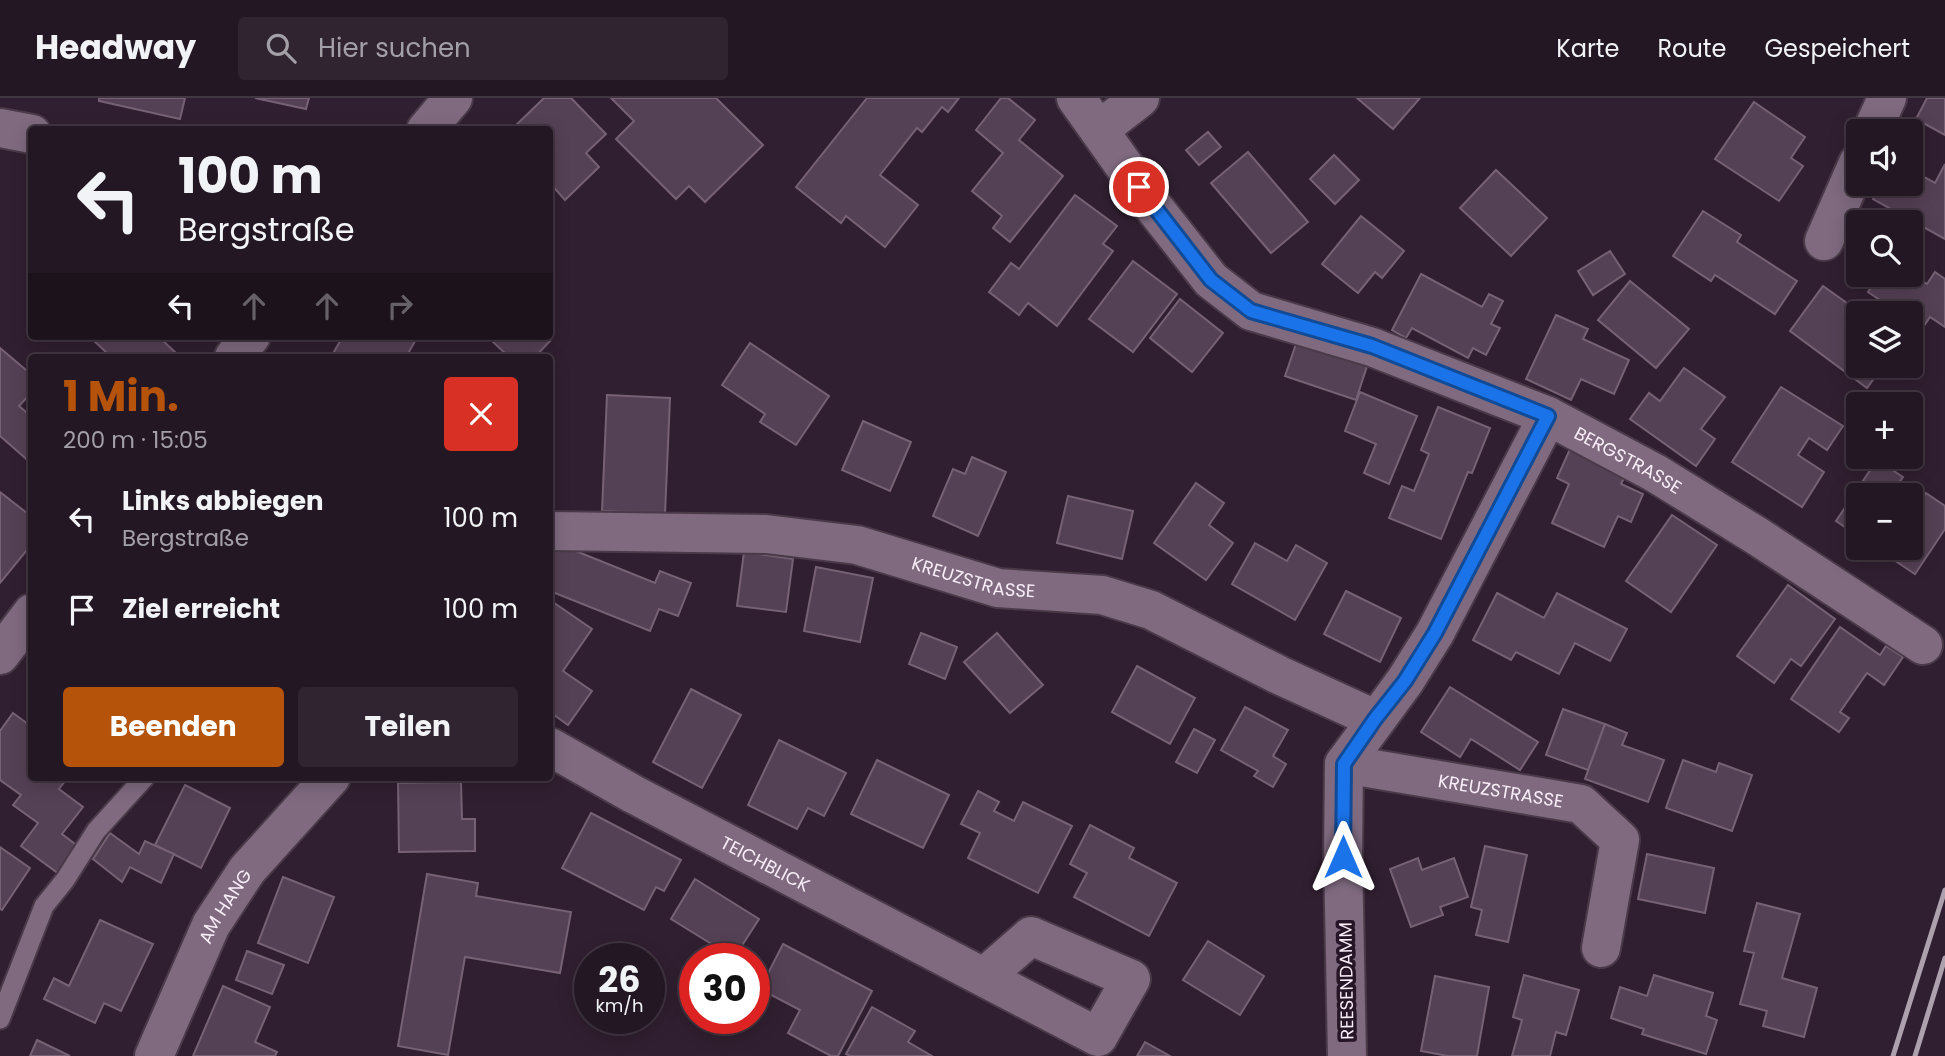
<!DOCTYPE html>
<html lang="de">
<meta charset="utf-8">
<style>
body{margin:0;font-family:Poppins,sans-serif;background:#302431;color:#f1f3f6;height:100vh;display:flex;flex-direction:column;font-size:26px;white-space:nowrap}
*{box-sizing:border-box;margin:0}
p{font-size:23px;color:#a39fa6}
.icon{flex:none;width:38px;height:38px;fill:none;stroke:currentColor;stroke-width:2;stroke-linecap:round;stroke-linejoin:round}
.map{position:relative;flex:1;overflow:hidden}
.details{position:absolute;left:28px;top:256px;width:525px;height:427px;display:flex;flex-direction:column;background:#241724;border-radius:7px;box-shadow:0 4px 18px #0003,0 0 0 2px #413641}
.details>*{flex:none}
.hud{position:absolute;left:28px;top:28px;width:525px;height:214px;border-radius:7px;box-shadow:0 4px 18px #0003,0 0 0 2px #413641;background:#241724;color:#f1f3f6;overflow:hidden}
.fabs{position:absolute;left:1846px;top:21px;display:grid;gap:14px}
.fabs a{display:grid;place-items:center;width:77px;height:77px;border-radius:7px;background:#241724;box-shadow:0 4px 18px #0003,0 0 0 2px #413641;font-size:35px}
.speed{position:absolute;left:574px;top:845px;display:flex;gap:14px;font-size:35px;font-weight:700;text-align:center}
.speed>*{display:grid;place-content:center;width:91px;height:91px;border-radius:50%;background:#241724;box-shadow:0 4px 18px #0003,0 0 0 2px #413641;line-height:1}
.speed small{font-size:18px;font-weight:400}
.speed .limit{border:10px solid #d22;background:#fff;color:#111}
.pin{position:absolute;display:grid;place-items:center;width:60px;height:60px;color:#fff;margin:-30px;border:4px solid #fff;border-radius:50%;box-shadow:0 2px 7px #0007}
.me{position:absolute;width:77px;margin:-38px;rotate:0deg;stroke-linejoin:round;filter:drop-shadow(0 0 5px #0008)}
.turn{display:flex;align-items:center;gap:24px;height:147px;padding:0 35px;font-size:32px}
.turn .icon{width:91px;height:91px;stroke-width:2.5}
.turn b{display:block;font-size:49px;line-height:60px}
.lanes{display:flex;align-items:center;height:66px;padding:0 35px;background:#0003;justify-content:center;gap:35px;direction:ltr}
.lanes .off{opacity:.35}
.round{display:grid;place-items:center;flex:none;width:74px;height:74px;border-radius:7px;background:#302431}
.overview{display:flex;align-items:center;justify-content:space-between;height:119px;padding:0 35px}
h1{font-size:42px;font-weight:700;line-height:52px;color:#b45309}
.action{display:flex;gap:14px;margin-top:auto;padding:14px 35px}
.action a{flex:1;height:80px;border-radius:7px;background:#b45309;color:#fff;font-size:28px;font-weight:700;line-height:80px;text-align:center}
.action a+a{background:#302431;color:#f1f3f6}
ul{padding:0;list-style:none}
li{display:flex;align-items:center;gap:21px;height:91px;padding:0 35px}
li div{flex:1}
li b{display:block;font-size:26px}
li em{font-style:normal}
header{display:flex;align-items:center;gap:42px;box-sizing:border-box;height:98px;padding:0 35px;background:#241724;border-bottom:2px solid #413641}
header strong{font-size:33px}
nav{display:flex;gap:38px;margin-inline-start:auto;font-size:24px}
.search{width:490px;height:63px;background:#302431;display:flex;align-items:center;gap:18px;box-sizing:border-box;padding:0 24px;border-radius:7px;color:#a39fa6;font-size:26px}
.map>svg:first-child{display:block}
.building{fill:#554155;stroke:#766175;stroke-width:2}
.lines{fill:none;stroke-linecap:round;stroke-linejoin:round}
.service-casing{stroke:#4a3a49;stroke-width:23}
.minor-casing{stroke:#4a3a49;stroke-width:42}
.tertiary-casing{stroke:#4a3a49;stroke-width:42}
.service{stroke:#7f6a7f;stroke-width:19}
.minor{stroke:#7f6a7f;stroke-width:38}
.tertiary{stroke:#7f6a7f;stroke-width:38}
.rail{stroke:#aea1ae;stroke-width:5}
.route-casing{stroke:#114b97;stroke-width:18}
.route{stroke:#1a73e8;stroke-width:12}
.labels{text-anchor:middle;dominant-baseline:central;stroke-width:7;stroke-linejoin:round;paint-order:stroke}
.street-label{font-size:18px;fill:#f9edf8;stroke:#261526}
</style>
<header>
<strong>Headway</strong>
<div class="search"><svg class="icon" aria-label="search" viewBox="0 0 24 24"><circle cx="10" cy="10" r="6"/><path d="M15 15l6 6"/></svg>Hier suchen</div>
<nav><a>Karte</a><a>Route</a><a>Gespeichert</a></nav>
</header>
<div class="map">
<svg width="1945" height="958" viewBox="0 0 1945 958">
<rect width="100%" height="100%" fill="#301f30"/>
<g class="building">
<path d="M99 0H185L180 21 99 3Z"/>
<path d="M255 0H309L306 11Z"/>
<path d="M544 0H571L606 36 586 55 599 69 565 102 550 85V32H511Z"/>
<path d="M611 0H716L763 47 705 104 689 88 676 101 616 41 634 23Z"/>
<path d="M867 0H959L948 14 942 9 922 34 917 30 880 77 918 107 885 149 846 118 841 125 796 89Z"/>
<path d="M1001 0H1008L1035 22 1019 42 1063 78 1010 144 993 130 1002 118 972 93 1003 55 976 32Z"/>
<path d="M1357 0H1420L1393 31Z"/>
<path d="M1927 0H1945V37L1916 21Z"/>
<path d="M1754 4 1805 39 1791 60 1803 68 1779 103 1715 61Z"/>
<path d="M1208 34 1221 49 1199 67 1186 52Z"/>
<path d="M1248 54 1308 124 1271 155 1211 85Z"/>
<path d="M1334 57 1359 82 1335 106 1310 81Z"/>
<path d="M1945 66V141L1873 101 1881 86H1911V72L1935 85Z"/>
<path d="M1496 72 1547 120 1511 158 1460 110Z"/>
<path d="M1075 97 1117 128 1103 146 1113 153 1057 228 1028 205 1019 217 989 194 1011 165 1019 171Z"/>
<path d="M1703 113 1741 137 1737 144 1797 183 1775 216 1715 177 1711 183 1673 158Z"/>
<path d="M1361 118 1404 153 1382 180 1375 174 1358 195 1322 166Z"/>
<path d="M1610 153 1625 176 1593 197 1578 173Z"/>
<path d="M1133 163 1177 196 1133 254 1089 221Z"/>
<path d="M1935 174 1945 181V229L1930 219 1922 231 1911 224V215H1899L1868 194 1880 177 1911 175 1927 186Z"/>
<path d="M1421 176 1482 209 1489 196 1503 203 1491 226 1500 230 1486 257 1473 250 1468 260 1412 230 1406 240 1392 232Z"/>
<path d="M1630 183 1689 231 1656 270 1598 222Z"/>
<path d="M1823 188 1861 215H1858V268H1883L1867 290 1790 233Z"/>
<path d="M1180 201 1223 235 1192 274 1150 240Z"/>
<path d="M1556 217 1588 231 1583 241 1629 262 1614 296 1581 281 1571 302 1526 281Z"/>
<path d="M89 238H158L175 254 171 259H111Z"/>
<path d="M343 238H418L406 259H331Z"/>
<path d="M497 238H545L550 243 535 259H509L492 243Z"/>
<path d="M1298 240 1368 265 1356 302 1285 278Z"/>
<path d="M750 245 829 298 796 347 760 324 765 316 722 287Z"/>
<path d="M0 250 32 277V294L19 308 32 319V366L0 338Z"/>
<path d="M1684 270 1725 299 1701 331 1715 341 1696 368 1630 321 1649 295 1660 303Z"/>
<path d="M1781 289 1843 328 1827 352 1809 340 1798 357 1824 374 1802 409 1732 364Z"/>
<path d="M1360 294 1417 318 1389 386 1364 375 1376 346 1345 333Z"/>
<path d="M607 297 670 300 665 416 602 413Z"/>
<path d="M1438 309 1490 330 1472 375 1468 374 1441 441 1389 420 1402 388 1414 393 1429 356 1421 352Z"/>
<path d="M863 323 911 344 890 393 842 372Z"/>
<path d="M1570 351 1626 376 1621 386 1643 396 1631 424 1618 418 1604 449 1552 425 1569 386 1557 380Z"/>
<path d="M972 359 1006 374 978 438 933 418 953 371 965 376Z"/>
<path d="M1877 362 1903 379 1895 391 1905 397H1858V438L1836 423Z"/>
<path d="M1196 385 1224 405 1209 427 1233 445 1206 482 1154 445Z"/>
<path d="M0 394 32 419V446L0 485Z"/>
<path d="M1926 395 1945 408V431L1915 476 1876 450H1911V402L1918 406Z"/>
<path d="M1068 398 1133 413 1122 461 1057 445Z"/>
<path d="M1672 417 1717 447 1671 514 1626 483Z"/>
<path d="M556 445 655 485 660 473 691 485 678 518 659 511 650 533 550 493V461Z"/>
<path d="M1255 445 1287 463 1296 447 1327 465 1295 522 1232 486Z"/>
<path d="M744 454 793 461 786 514 737 508Z"/>
<path d="M816 469 873 480 860 544 804 533Z"/>
<path d="M1788 487 1835 521 1801 568 1791 561 1774 585 1737 558Z"/>
<path d="M1346 493 1401 520 1380 564 1324 536Z"/>
<path d="M1497 495 1544 520 1557 495 1627 531 1610 563 1575 545 1559 576 1516 554 1511 562 1473 542Z"/>
<path d="M550 502 592 531 563 573 592 593 568 627 550 614Z"/>
<path d="M1840 529 1880 557 1886 548 1903 559 1884 587 1867 575 1840 614 1849 620 1839 634 1791 601Z"/>
<path d="M921 535 957 549 945 581 909 566Z"/>
<path d="M997 535 1043 587 1010 615 964 564Z"/>
<path d="M1137 568 1195 600 1170 646 1112 614Z"/>
<path d="M1450 589 1538 644 1520 672 1471 641 1460 659 1421 634Z"/>
<path d="M691 591 741 617 702 690 653 664Z"/>
<path d="M1245 609 1288 632 1273 658 1286 666 1273 689 1254 678 1258 673 1221 652Z"/>
<path d="M1563 611 1605 626 1588 672 1546 657Z"/>
<path d="M13 615 32 629V679H68L59 691 83 709 62 736 79 749 59 776 21 748 38 725 13 707 21 697 0 682V633Z"/>
<path d="M1605 626 1627 635 1622 647 1664 662 1648 704 1585 681Z"/>
<path d="M1194 631 1215 642 1197 675 1176 664Z"/>
<path d="M779 642 846 675 824 718 808 710 797 731 748 707Z"/>
<path d="M877 662 949 697 923 750 851 716Z"/>
<path d="M1683 662 1716 674 1719 665 1752 677 1732 733 1666 710Z"/>
<path d="M461 684 462 721H475V753L399 754 398 685Z"/>
<path d="M185 687 230 710 201 770 155 747Z"/>
<path d="M978 693 999 704 994 713 1014 723 1023 704 1072 728 1038 795 968 760 980 735 961 726Z"/>
<path d="M591 715 681 762 664 793 656 789 644 812 562 770Z"/>
<path d="M1090 727 1134 750 1129 760 1177 785 1149 838 1074 799 1087 775 1070 766Z"/>
<path d="M110 735 139 756 145 743 174 756 161 785 130 769 122 784 93 761Z"/>
<path d="M1485 748 1527 757 1508 844 1476 837 1482 812 1471 809Z"/>
<path d="M0 749 30 770 2 812 0 811Z"/>
<path d="M1647 756 1714 770 1705 815 1638 801Z"/>
<path d="M1418 760 1422 772 1454 760 1468 799 1440 809 1443 817 1411 829 1390 771Z"/>
<path d="M427 776 478 785 476 798 571 814 560 875 465 859 448 957 398 948Z"/>
<path d="M283 779 334 799 308 865 258 845Z"/>
<path d="M695 781 759 821 734 860 671 821Z"/>
<path d="M1757 805 1800 816 1782 880 1817 890 1804 939 1763 928 1767 913 1740 906 1754 855 1744 853Z"/>
<path d="M100 822 153 846 121 913 104 905 95 925 44 901 54 880 69 888Z"/>
<path d="M1208 843 1264 878 1240 917 1183 882Z"/>
<path d="M783 846 872 893 838 958H831L788 935 800 912 760 891Z"/>
<path d="M247 853 284 867 272 896 236 882Z"/>
<path d="M1524 877 1579 892 1566 937 1556 934 1550 958H1512L1522 922 1513 919Z"/>
<path d="M1654 877 1713 895 1706 918 1717 922 1706 956 1642 936 1644 931 1611 920 1620 889 1647 898Z"/>
<path d="M1435 878 1489 889 1477 958H1448L1421 953Z"/>
<path d="M223 888 270 909 255 944 277 954 275 958H193Z"/>
<path d="M872 909 915 933 908 944 932 958H850L846 956Z"/>
<path d="M37 942 70 958H30Z"/>
<path d="M1145 944 1170 958H1137Z"/>
</g>
<g class="lines">
<g class="service-casing">
<path id="service" d="M0 921 44 808 65 782 96 733 145 679"/>
</g>
<g class="minor-casing">
<g id="minor">
<path id="s1" d="M1076 0 1152 107 1211 182 1251 213 1372 249 1548 318 1655 375 1757 438 1923 547"/>
<path d="M0 30 32 36"/>
<path d="M1099 32 1140 0"/>
<path d="M1872 33 1887 0"/>
<path d="M1824 143 1858 65"/>
<path id="s2" d="M550 433 766 436 857 447 998 490 1102 497 1151 512 1279 577 1375 621"/>
<path id="s3" d="M550 649 633 696 1098 939 1131 881 1031 838 984 879"/>
<path id="s4" d="M1344 666 1581 706 1620 742 1601 850"/>
<path id="s5" d="M154 958 211 827 247 772 331 679"/>
<path d="M1347 958 1343 759 1344 666 1405 583 1435 535 1548 318"/>
</g>
</g>
<g class="tertiary-casing">
<g id="tertiary">
<path d="M426 32 453 0"/>
<path d="M234 259 251 238"/>
<path d="M0 557 32 515"/>
</g>
</g>
<use href="#service" class="service"/>
<use href="#minor" class="minor"/>
<use href="#tertiary" class="tertiary"/>
<g class="rail">
<path d="M1893 958 1945 792"/>
<path d="M1915 958 1945 860"/>
</g>
</g>
<g class="lines">
<g class="route-casing">
<path id="route" d="M1139 89 1211 182 1251 213 1372 248 1548 318 1435 535 1405 583 1375 621 1344 666 1343 759"/>
</g>
<use href="#route" class="route"/>
</g>
<g class="labels">
<g class="street-label">
<text stroke="none"><textPath href="#s1" startOffset="684">BERGSTRASSE</textPath></text>
<text stroke="none"><textPath href="#s2" startOffset="429">KREUZSTRASSE</textPath></text>
<text stroke="none"><textPath href="#s4" startOffset="159">KREUZSTRASSE</textPath></text>
<text stroke="none"><textPath href="#s3" startOffset="245">TEICHBLICK</textPath></text>
<text stroke="none"><textPath href="#s5" startOffset="166">AM HANG</textPath></text>
<text transform="translate(1346 883) rotate(-91)">REESENDAMM</text>
</g>
</g>
</svg>
<div class="fabs">
<a><svg class="icon" aria-label="sound" viewBox="0 0 24 24"><path d="M4 9h4l5-4v14l-5-4H4zM17 9q2 3 0 6"/></svg></a>
<a><svg class="icon" aria-label="search" viewBox="0 0 24 24"><circle cx="10" cy="10" r="6"/><path d="M15 15l6 6"/></svg></a>
<a><svg class="icon" aria-label="layers" viewBox="0 0 24 24"><path d="M12 4l9 5-9 5-9-5zM3 14l9 5 9-5"/></svg></a>
<a>+</a>
<a>−</a>
</div>
<div class="speed"><div>26<small>km/h</small></div><div class="limit">30</div></div>
<div class="pin" style="left:1139px;top:89px;background:#d93025"><svg class="icon" aria-label="arrive" viewBox="0 0 24 24"><path d="M6 21V4h12l-3 4 3 4H6"/></svg></div>
<svg class="me" style="left:1343px;top:759px" viewBox="-20 -20 40 40"><path d="M0-17L14 15 0 8-14 15z" fill="#1a73e8" stroke="#fff" stroke-width="4"/></svg>
<div class="hud">
<div class="turn"><svg class="icon" aria-label="left" viewBox="0 0 24 24"><path d="M17 20v-9H6M10 6l-5 5 5 5"/></svg><div><b>100 m</b>Bergstraße</div></div>
<div class="lanes"><svg class="icon" aria-label="left" viewBox="0 0 24 24"><path d="M17 20v-9H6M10 6l-5 5 5 5"/></svg><svg class="icon off" aria-label="ahead" viewBox="0 0 24 24"><path d="M12 20V5M6 11l6-6 6 6"/></svg><svg class="icon off" aria-label="ahead" viewBox="0 0 24 24"><path d="M12 20V5M6 11l6-6 6 6"/></svg><svg class="icon off" aria-label="right" viewBox="0 0 24 24"><path d="M7 20v-9h11M14 6l5 5-5 5"/></svg></div>
</div>
<section class="details">
<div class="overview"><div><h1>1 Min.</h1><p>200 m · 15:05</p></div><a class="round" style="background:#d93025;color:#fff"><svg class="icon" aria-label="close" viewBox="0 0 24 24"><path d="M6 6l12 12M18 6L6 18"/></svg></a></div>
<ul>
<li><svg class="icon" aria-label="left" viewBox="0 0 24 24"><path d="M17 20v-9H6M10 6l-5 5 5 5"/></svg><div><b>Links abbiegen</b><p>Bergstraße</p></div><em>100 m</em></li>
<li><svg class="icon" aria-label="arrive" viewBox="0 0 24 24"><path d="M6 21V4h12l-3 4 3 4H6"/></svg><div><b>Ziel erreicht</b></div><em>100 m</em></li>
</ul>
<div class="action"><a>Beenden</a><a>Teilen</a></div>
</section>
</div>
